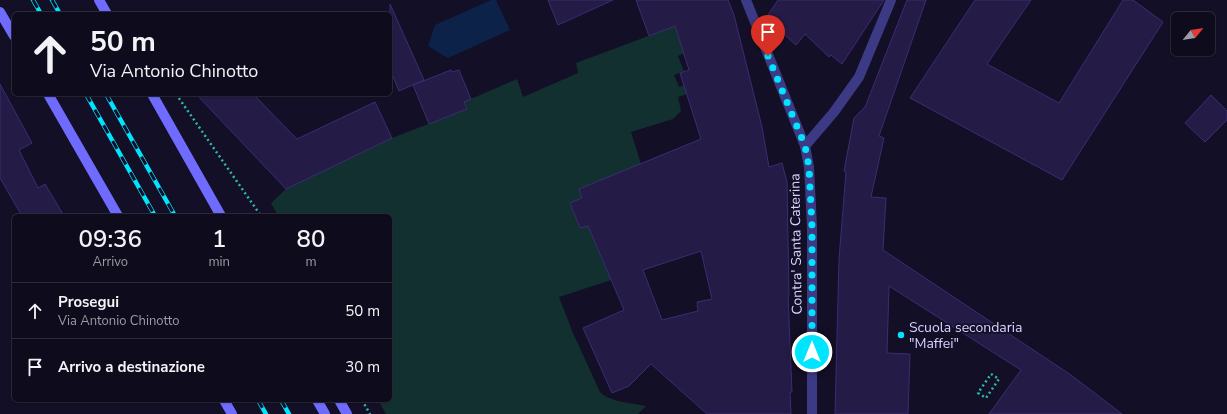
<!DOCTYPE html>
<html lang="it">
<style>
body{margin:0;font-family:"Nunito Sans",sans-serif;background:#1c1929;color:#f1f3f6;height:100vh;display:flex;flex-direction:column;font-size:15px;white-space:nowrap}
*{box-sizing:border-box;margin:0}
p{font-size:13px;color:#9b9ba3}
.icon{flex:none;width:22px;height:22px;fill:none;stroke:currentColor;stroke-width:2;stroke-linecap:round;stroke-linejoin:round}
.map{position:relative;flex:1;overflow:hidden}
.panel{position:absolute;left:12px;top:214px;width:380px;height:188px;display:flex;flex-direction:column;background:#0e0b1c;border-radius:6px;box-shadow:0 1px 3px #0004,0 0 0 1px #2e2b3b}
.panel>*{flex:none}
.hud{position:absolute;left:12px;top:12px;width:380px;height:84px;border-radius:6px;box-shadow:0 1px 3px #0004,0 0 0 1px #2e2b3b;background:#0e0b1c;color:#f1f3f6;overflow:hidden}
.needle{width:26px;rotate:60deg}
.buttons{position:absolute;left:1171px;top:12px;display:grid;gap:8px}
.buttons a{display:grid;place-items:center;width:44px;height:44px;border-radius:6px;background:#0e0b1c;box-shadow:0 1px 3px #0004,0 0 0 1px #2e2b3b;font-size:20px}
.pin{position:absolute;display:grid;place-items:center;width:34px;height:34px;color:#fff;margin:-41px -17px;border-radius:50% 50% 50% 0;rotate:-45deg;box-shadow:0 0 4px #0007}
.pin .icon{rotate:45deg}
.me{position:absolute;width:44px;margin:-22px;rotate:0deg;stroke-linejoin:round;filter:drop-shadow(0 0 3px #0008)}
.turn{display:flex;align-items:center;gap:14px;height:84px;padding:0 12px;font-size:18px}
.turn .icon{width:52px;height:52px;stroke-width:2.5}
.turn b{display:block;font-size:28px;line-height:34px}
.eta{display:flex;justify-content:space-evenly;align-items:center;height:68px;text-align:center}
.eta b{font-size:24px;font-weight:600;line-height:28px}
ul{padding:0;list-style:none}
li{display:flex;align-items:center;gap:12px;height:56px;padding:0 12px;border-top:1px solid #2e2b3b}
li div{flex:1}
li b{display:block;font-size:15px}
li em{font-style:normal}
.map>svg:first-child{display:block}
.green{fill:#12302f}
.water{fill:#0c2248}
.building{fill:#241b47;stroke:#3b2d73;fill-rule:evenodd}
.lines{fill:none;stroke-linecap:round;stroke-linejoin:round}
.path{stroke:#2fb8b0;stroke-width:2.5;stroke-dasharray:2 3;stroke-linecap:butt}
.street{stroke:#3d3a85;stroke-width:10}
.secondary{stroke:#6f6bff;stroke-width:10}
.rail-casing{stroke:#00e5ff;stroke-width:4.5}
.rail{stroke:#130f26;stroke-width:3;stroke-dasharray:9;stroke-linecap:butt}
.route{stroke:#00e5ff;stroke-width:7;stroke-dasharray:0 12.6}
.poi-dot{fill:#00e5ff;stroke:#130f26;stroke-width:1.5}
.labels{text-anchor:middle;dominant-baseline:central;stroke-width:3.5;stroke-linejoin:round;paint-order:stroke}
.street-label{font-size:14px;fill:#d9d4ff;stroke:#130f26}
.poi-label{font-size:14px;fill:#d9d4ff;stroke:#130f26;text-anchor:start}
</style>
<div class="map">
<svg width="1227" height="414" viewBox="0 0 1227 414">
<rect width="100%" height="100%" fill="#130f26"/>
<path class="green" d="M675 26 684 53 678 56 684 71 674 75 679 87 684 85 687 94 678 97 681 111 673 119 631 132 641 164 579 189 582 199 570 204 580 228 588 226 611 280 559 297 573 333 600 392C609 402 633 403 646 406L638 414H386L378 400H390V216H278L271 203 286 189 392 138 467 109 464 102 517 79 523 97 578 73 576 63Z"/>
<path class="water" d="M491 0H496L510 30 448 58 428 46 435 25Z"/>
<g class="building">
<path d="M548 0H613L558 25Z"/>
<path d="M636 0H728L734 15 762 127 769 167 782 163 787 182 789 295H788L792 392H790L791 414H707L651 364 629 386 612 393 583 328 624 310 588 226 580 228 570 203 582 198 579 189 701 139 680 73 689 70 675 26 649 36ZM701 251 712 299 697 302 698 311 662 320 643 270Z"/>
<path d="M778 0H884L842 64 831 55 829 57 805 34 796 45 766 18Z"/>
<path d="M907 0H926L879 136 884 138 871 197 886 198 883 250 1071 375 1122 414H989L1021 370 889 286 887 353 910 354 908 414H835L839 259 846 172 844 171 854 118 865 107Z"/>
<path d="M975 0H1031L987 64 1059 103 1123 0H1133L1163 22 1062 180 910 98Z"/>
<path d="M390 4 424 80 399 91 390 69Z"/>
<path d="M451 70 452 72 459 70 471 99 464 102 467 109 429 124 413 85Z"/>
<path d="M0 84 32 143 19 150 38 188 45 184 64 216H22L0 178Z"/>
<path d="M196 94H253L297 139 375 102 392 138 286 189Z"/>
<path d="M1211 95 1227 111V120L1205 142 1185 123Z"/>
</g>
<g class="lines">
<g class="path">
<path d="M176 94 261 216"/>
<path d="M991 374 999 379 986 398 978 393Z"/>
<path d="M362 400 370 414"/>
</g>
<g class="street">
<path d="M746 0 805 146 809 167 812 227V414"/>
<path d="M805 146 834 112 859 77 891 0"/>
</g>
<g class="secondary">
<path d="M99 0 107 14"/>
<path d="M0 12 14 36"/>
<path d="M48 94 118 216"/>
<path d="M152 94 221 216"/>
<path d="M224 400 232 414"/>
<path d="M317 400 325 414"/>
<path d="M339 400 347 414"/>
</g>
<g class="rail-casing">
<g id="rail">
<path d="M33 0 41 14"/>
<path d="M52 0 60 14"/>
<path d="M86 94 155 216"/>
<path d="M106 94 175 216"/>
<path d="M258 400 266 414"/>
<path d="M281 400 289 414"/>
</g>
</g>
<use href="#rail" class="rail"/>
</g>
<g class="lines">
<path class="route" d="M768 56 805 146 809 167 812 227V352"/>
</g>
<circle class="poi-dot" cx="901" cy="335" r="4"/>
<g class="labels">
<g class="street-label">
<text transform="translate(796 244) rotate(-91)">Contra' Santa Caterina</text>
</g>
<g class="poi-label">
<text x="909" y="327">Scuola secondaria<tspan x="909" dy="16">"Maffei"</tspan></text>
</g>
</g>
</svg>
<div class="buttons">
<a><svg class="needle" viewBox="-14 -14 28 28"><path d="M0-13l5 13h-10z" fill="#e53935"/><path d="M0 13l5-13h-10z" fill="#9b9ba3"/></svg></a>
</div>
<div class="pin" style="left:768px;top:56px;background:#d93025"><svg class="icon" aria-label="arrive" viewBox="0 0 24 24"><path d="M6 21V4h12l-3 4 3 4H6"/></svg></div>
<svg class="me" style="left:812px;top:352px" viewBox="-20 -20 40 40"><circle r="17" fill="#00e5ff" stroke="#fff" stroke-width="3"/><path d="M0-11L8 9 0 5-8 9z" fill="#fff"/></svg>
<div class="hud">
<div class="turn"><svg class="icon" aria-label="ahead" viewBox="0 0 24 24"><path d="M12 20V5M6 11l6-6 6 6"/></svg><div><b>50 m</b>Via Antonio Chinotto</div></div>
</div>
<section class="panel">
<div class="eta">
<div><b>09:36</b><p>Arrivo</p></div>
<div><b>1</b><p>min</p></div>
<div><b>80</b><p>m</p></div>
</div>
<ul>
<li><svg class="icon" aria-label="ahead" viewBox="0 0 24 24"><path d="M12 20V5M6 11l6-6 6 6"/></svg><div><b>Prosegui</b><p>Via Antonio Chinotto</p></div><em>50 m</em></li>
<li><svg class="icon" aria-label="arrive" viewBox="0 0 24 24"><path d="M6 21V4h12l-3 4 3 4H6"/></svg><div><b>Arrivo a destinazione</b></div><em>30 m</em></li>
</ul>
</section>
</div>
